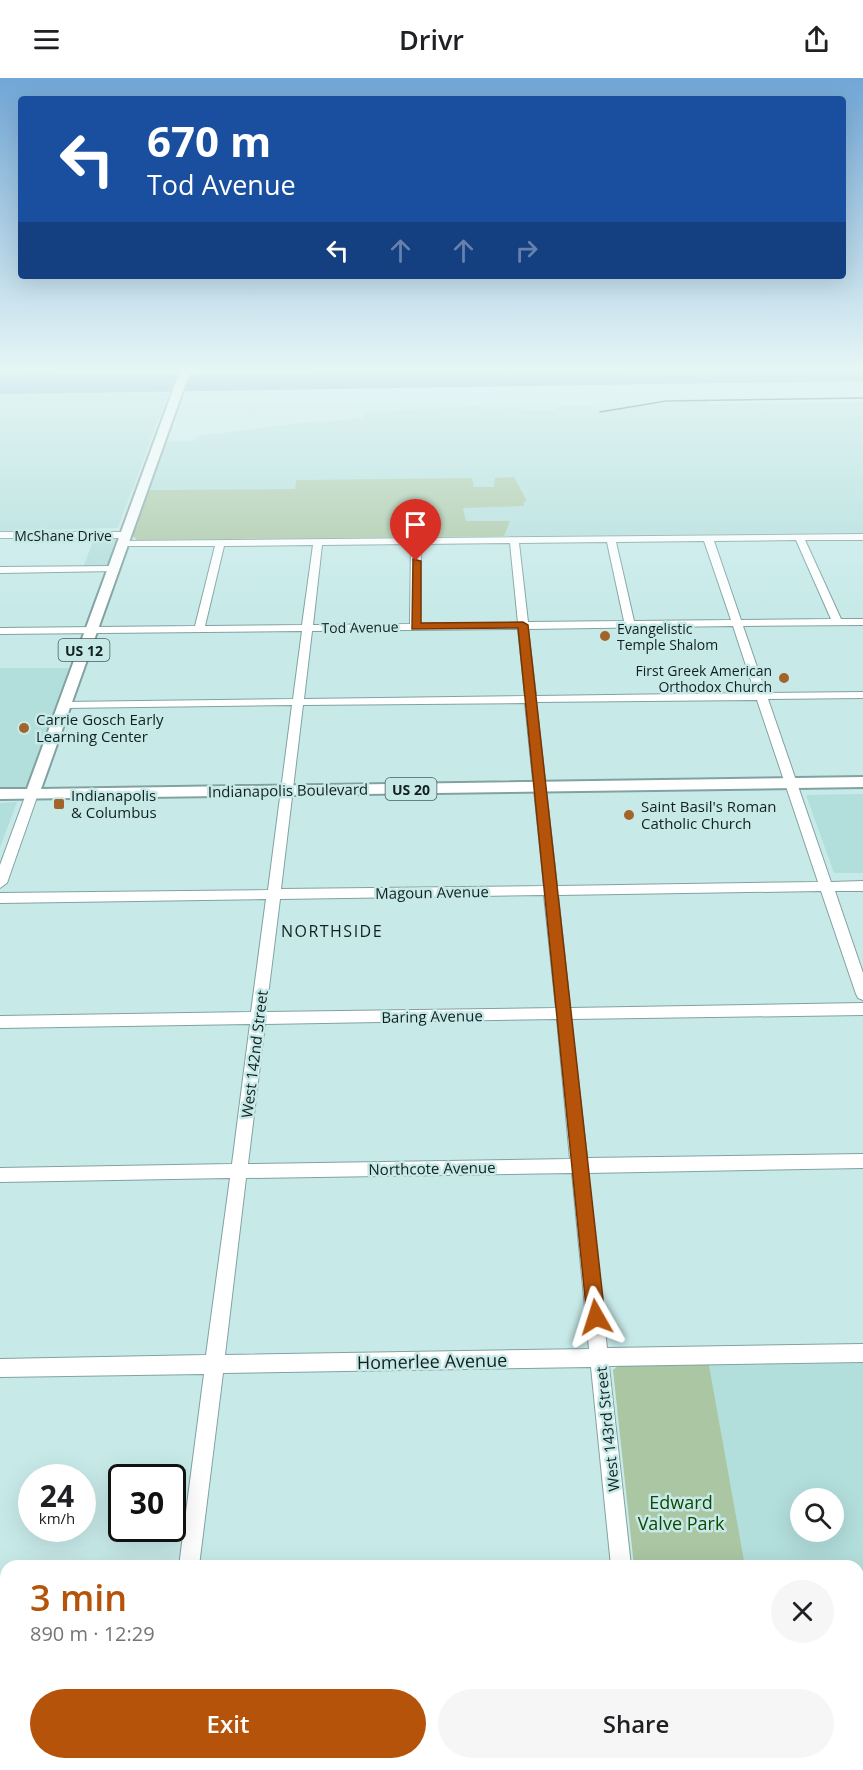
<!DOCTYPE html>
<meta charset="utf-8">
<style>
body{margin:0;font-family:"Open Sans",sans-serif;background:#f6f6f6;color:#202124;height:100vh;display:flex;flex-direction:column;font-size:22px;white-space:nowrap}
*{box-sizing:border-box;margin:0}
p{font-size:20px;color:#757577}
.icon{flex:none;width:33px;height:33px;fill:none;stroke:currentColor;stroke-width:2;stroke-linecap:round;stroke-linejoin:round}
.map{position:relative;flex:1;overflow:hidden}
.sheet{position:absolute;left:0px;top:1482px;width:864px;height:210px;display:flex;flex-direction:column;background:#fff;border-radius:18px 18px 0 0;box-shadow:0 6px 24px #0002}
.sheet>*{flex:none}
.top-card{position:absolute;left:18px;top:18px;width:828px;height:183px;border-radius:6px;box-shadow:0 6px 24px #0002;background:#1a4fa0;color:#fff;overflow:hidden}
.fabs{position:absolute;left:790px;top:1410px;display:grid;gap:12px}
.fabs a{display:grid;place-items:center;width:54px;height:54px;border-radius:50%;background:#fff;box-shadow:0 6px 24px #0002;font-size:30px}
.speed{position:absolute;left:18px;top:1386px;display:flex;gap:12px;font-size:30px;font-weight:700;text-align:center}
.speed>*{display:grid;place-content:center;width:78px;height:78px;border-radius:50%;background:#fff;box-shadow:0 6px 24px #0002;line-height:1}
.speed small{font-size:15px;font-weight:400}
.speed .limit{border:3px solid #111;border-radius:9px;background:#fff;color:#111}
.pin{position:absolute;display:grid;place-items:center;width:51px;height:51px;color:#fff;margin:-62px -26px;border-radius:50% 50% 50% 0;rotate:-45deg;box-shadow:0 0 6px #0007}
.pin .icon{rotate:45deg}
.me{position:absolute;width:66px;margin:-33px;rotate:354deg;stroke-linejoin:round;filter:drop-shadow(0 0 4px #0008)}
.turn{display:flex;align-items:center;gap:21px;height:126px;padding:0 30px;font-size:27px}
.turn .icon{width:78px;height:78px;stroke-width:2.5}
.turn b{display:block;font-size:42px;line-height:51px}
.lanes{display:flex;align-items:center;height:57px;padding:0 30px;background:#0003;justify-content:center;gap:30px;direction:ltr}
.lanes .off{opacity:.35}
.round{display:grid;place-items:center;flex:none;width:63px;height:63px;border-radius:32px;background:#f6f6f6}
.overview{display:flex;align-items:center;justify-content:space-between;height:102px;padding:0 30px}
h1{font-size:36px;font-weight:600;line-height:45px;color:#b45309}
.button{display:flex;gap:12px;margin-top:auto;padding:12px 30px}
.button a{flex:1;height:69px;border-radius:36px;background:#b45309;color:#fff;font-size:24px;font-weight:600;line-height:69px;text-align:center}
.button a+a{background:#f6f6f6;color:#202124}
header{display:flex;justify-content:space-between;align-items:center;height:78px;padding:0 30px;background:#fff;font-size:27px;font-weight:600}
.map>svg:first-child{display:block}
.built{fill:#b2dedc;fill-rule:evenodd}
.green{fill:#aac6a3}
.water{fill:#5f90bc}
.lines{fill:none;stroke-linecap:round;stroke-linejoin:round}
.minor-casing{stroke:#81a2a1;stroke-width:2}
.major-casing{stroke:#81a2a1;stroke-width:4}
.minor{fill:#fff;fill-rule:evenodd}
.major{fill:#fff;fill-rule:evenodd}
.rail{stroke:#293939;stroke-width:1.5}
.route{fill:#b45309;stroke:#753606;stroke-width:1.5}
.poi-dot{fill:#a3642b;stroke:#c7eae9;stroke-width:2}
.labels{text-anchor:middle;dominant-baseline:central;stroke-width:5;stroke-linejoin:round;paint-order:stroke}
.far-street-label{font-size:14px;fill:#132020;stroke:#c7eae9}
.far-poi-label{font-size:14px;fill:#132020;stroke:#c7eae9;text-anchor:start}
.shield{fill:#c7eae9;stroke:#495d5c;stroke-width:1.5}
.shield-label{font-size:14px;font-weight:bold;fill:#132020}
.poi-label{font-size:15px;fill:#132020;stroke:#c7eae9;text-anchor:start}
.street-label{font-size:15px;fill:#132020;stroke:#c7eae9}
.neighbourhood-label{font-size:16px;letter-spacing:1.5px;fill:#132020;stroke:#c7eae9}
.near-street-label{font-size:18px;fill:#132020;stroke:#c7eae9}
.near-park-label{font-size:18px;fill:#0f4800;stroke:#c7eae9}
</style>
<header><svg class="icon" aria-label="menu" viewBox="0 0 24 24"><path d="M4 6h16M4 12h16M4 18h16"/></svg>Drivr<svg class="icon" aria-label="share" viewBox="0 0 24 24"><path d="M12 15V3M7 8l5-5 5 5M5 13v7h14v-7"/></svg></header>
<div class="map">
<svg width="863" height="1692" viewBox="0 0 863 1692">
<rect width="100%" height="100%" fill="#c7eae9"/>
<g class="built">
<path d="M27 293H174L173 296Z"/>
<path d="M110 314 168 315 118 450 0 453V316Z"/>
<path d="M683 323H708L710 326 863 324V455L504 458 509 443H466L463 430 527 423 494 409H474L472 401 296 402 295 411 148 412 166 363H195L197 358 290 346 364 340 362 334 480 328 482 331 520 329 522 332H556V328H595L596 332Z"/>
<path d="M94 460H118L107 489 83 490Z"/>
<path d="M0 590H69L26 710H0Z"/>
<path d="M863 716V795H834L806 717Z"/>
<path d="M17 724 1 767 0 770V725Z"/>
<path d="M863 1285V1692H658L657 1686H858V1488H745L709 1287ZM801 1420H834V1454H801Z"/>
</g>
<g class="green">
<path d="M514 399 527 423 524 424V428L463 430 466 443H510L504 458 137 462 133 458 148 412 295 411 296 402 472 400 474 409H494L495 400Z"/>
<path d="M709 1287 745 1488H634L613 1292 618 1288Z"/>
</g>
<path class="water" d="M0 293 193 297 323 294 863 293V303L0 316Z"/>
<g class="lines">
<g class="minor-casing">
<g id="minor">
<path d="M0 454H125L130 457 125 460H0Z"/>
<path d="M863 456V462H805L841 541H863V547L743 548 766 615 863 614V620L768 621 831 804 863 803V813H835L863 895V922L858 920 856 916 821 813 558 817 570 930 863 925V937L571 941 587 1080 863 1076V1090L588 1095 607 1270 863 1266V1284L609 1288 631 1488H611L591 1289 223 1295 199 1488H179L204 1296 0 1299V1281L206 1277 230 1100 0 1104V1090L232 1086 250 946 0 950V938L251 934 266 821 0 825V815L268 812 292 627 64 630 58 627 64 624 293 621 302 553 0 556V550L195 548 215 468H119V464L122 463ZM796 462 831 541 741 542 714 463ZM704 463 731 542 634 543 616 464ZM607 464 624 543 528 544 519 465ZM510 465 518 545 420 546 421 466ZM411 466 410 546 313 547 322 467ZM313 467 302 547 205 548 224 468ZM733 548 755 615 536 618 528 551ZM518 551 525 618 304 621 312 553ZM757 622 818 804 557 808 536 624ZM525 625 544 808 281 811 303 627ZM544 817 556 930 266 934 280 821ZM557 941 570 1081 248 1086 265 946ZM572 1095 589 1271 225 1277 246 1100Z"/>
<path d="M113 488 116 489V493L0 495V489Z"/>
<path d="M32 712 38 716 7 805 0 810V787L26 716Z"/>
<rect x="0" y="1527" width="6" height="22"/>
<rect x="152" y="1686" width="22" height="6"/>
<path d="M632 1686H654L655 1692H633Z"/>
</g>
</g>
<g class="major-casing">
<path id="major" d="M180 293H190L41 711 863 699V709L0 721V711H27Z"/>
</g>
<use href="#minor" class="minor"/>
<use href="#major" class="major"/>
<path class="rail" d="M600 334 666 323 863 320"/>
</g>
<linearGradient id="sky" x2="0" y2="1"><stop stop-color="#71a6d6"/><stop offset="0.55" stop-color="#e6f6f5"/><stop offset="1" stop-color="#e6f6f5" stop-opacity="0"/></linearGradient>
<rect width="863" height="530" fill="url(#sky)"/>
<path class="route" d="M413 481 421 483V545L523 544 528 547 605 1239 602 1245 596 1248 589 1245 587 1239 518 550 412 551Z"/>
<g class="poi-dot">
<circle cx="605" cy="558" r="6"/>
<circle cx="784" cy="600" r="6"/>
<circle cx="24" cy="650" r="6"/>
<rect x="53" y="720" width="12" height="12" rx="3"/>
<circle cx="629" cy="737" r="6"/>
</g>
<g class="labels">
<g class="far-street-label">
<text x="63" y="457">McShane Drive</text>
<text transform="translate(360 549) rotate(-1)">Tod Avenue</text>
</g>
<g class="far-poi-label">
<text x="617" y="550">Evangelistic<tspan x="617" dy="16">Temple Shalom</tspan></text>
<text x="772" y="592" text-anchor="end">First Greek American<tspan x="772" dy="16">Orthodox Church</tspan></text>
</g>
<g class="shield">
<rect x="58.5" y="561" width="51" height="22" rx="4.5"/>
<rect x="385.5" y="700" width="51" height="22" rx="4.5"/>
</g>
<g class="shield-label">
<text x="84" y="572">US 12</text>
<text x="411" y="711">US 20</text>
</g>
<g class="poi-label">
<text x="36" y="641">Carrie Gosch Early<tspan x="36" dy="17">Learning Center</tspan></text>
<text x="71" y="717">Indianapolis<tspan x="71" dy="17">&amp; Columbus</tspan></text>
<text x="641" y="728">Saint Basil's Roman<tspan x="641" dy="17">Catholic Church</tspan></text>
</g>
<g class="street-label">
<text transform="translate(288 712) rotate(-1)">Indianapolis Boulevard</text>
<text transform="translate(432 814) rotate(-1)">Magoun Avenue</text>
<text transform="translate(432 938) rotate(-1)">Baring Avenue</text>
<text transform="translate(254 976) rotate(-83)">West 142nd Street</text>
<text transform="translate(432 1090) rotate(-1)">Northcote Avenue</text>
<text transform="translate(607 1351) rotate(-96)">West 143rd Street</text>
</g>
<g class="neighbourhood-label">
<text x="332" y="853">NORTHSIDE</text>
</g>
<g class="near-street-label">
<text transform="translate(432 1283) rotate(-1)">Homerlee Avenue</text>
</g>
<g class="near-park-label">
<text x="681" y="1424">Edward<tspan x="681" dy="21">Valve Park</tspan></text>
</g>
</g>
</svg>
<div class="fabs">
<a><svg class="icon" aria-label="search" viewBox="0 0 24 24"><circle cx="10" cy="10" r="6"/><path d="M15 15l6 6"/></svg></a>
</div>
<div class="speed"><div>24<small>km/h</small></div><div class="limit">30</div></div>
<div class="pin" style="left:416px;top:483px;background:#d93025"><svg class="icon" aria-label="arrive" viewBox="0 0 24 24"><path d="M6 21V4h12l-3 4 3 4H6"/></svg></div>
<svg class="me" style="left:596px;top:1239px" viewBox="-20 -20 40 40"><path d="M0-17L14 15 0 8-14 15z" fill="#b45309" stroke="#fff" stroke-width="4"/></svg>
<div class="top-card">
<div class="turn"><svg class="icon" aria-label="left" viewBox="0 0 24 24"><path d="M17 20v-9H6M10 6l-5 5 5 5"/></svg><div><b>670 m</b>Tod Avenue</div></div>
<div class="lanes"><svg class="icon" aria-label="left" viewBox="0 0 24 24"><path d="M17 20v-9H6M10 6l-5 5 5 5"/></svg><svg class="icon off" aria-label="ahead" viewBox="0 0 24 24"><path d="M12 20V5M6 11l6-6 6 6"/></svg><svg class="icon off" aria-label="ahead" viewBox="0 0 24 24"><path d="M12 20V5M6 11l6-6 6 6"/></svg><svg class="icon off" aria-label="right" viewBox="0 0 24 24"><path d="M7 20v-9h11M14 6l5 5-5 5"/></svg></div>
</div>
<section class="sheet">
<div class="overview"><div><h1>3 min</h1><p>890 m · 12:29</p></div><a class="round"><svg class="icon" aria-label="close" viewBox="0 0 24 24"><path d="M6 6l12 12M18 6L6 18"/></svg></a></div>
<div class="button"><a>Exit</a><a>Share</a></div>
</section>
</div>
